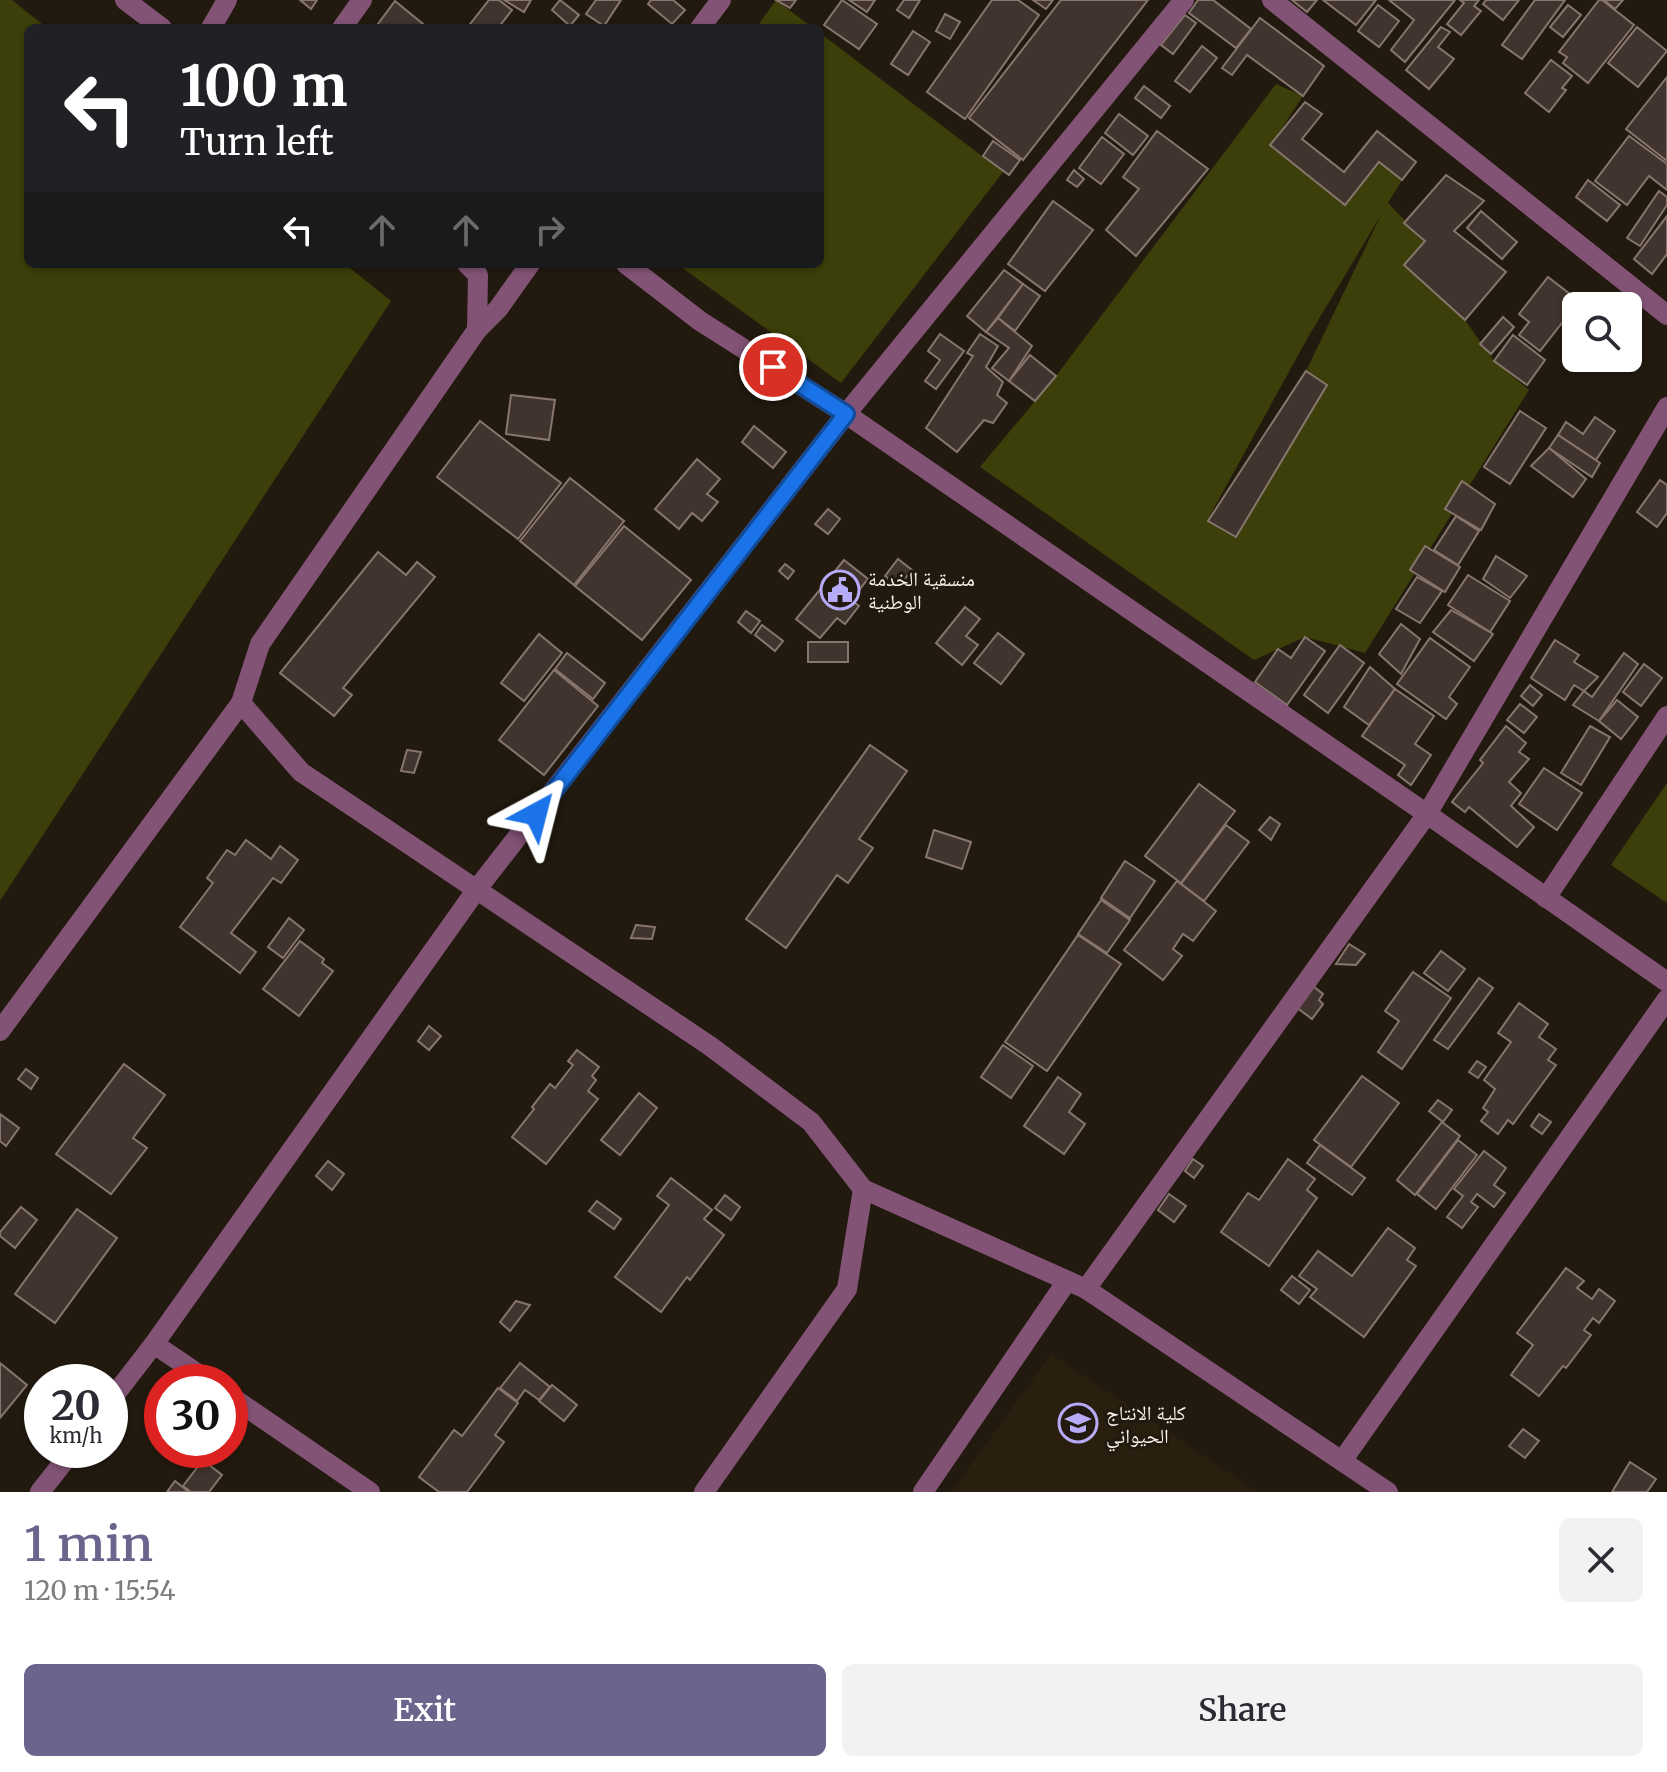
<!DOCTYPE html>
<meta charset="utf-8">
<style>
body{margin:0;font-family:Merriweather,"Noto Naskh Arabic",serif;background:#f2f2f3;color:#2b2b33;height:100vh;display:flex;flex-direction:column;font-size:30px;white-space:nowrap}
*{box-sizing:border-box;margin:0}
p{font-size:26px;color:#7c7c81}
.icon{flex:none;width:44px;height:44px;fill:none;stroke:currentColor;stroke-width:2;stroke-linecap:round;stroke-linejoin:round}
.map{position:relative;height:1492px;overflow:hidden}
.panel{display:flex;flex-direction:column;background:#fff;flex:1}
.panel>*{flex:none}
.guide{position:absolute;left:24px;top:24px;width:800px;height:244px;border-radius:12px;box-shadow:0 2px 6px #0004;background:#202124;color:#fff;overflow:hidden}
.buttons{position:absolute;left:1562px;top:292px;display:grid;gap:16px}
.buttons a{display:grid;place-items:center;width:80px;height:80px;border-radius:12px;background:#fff;box-shadow:0 2px 6px #0004;font-size:40px}
.speed{position:absolute;left:24px;top:1364px;display:flex;gap:16px;font-size:40px;font-weight:700;text-align:center}
.speed>*{display:grid;place-content:center;width:104px;height:104px;border-radius:50%;background:#fff;box-shadow:0 2px 6px #0004;line-height:1}
.speed small{font-size:20px;font-weight:400}
.speed .limit{border:12px solid #d22;background:#fff;color:#111}
.pin{position:absolute;display:grid;place-items:center;width:68px;height:68px;color:#fff;margin:-34px;border:4px solid #fff;border-radius:50%;box-shadow:0 2px 8px #0007}
.me{position:absolute;width:88px;margin:-44px;rotate:38deg;stroke-linejoin:round;filter:drop-shadow(0 0 6px #0008)}
.turn{display:flex;align-items:center;gap:28px;height:168px;padding:0 24px;font-size:36px}
.turn .icon{width:104px;height:104px;stroke-width:2.5}
.turn b{display:block;font-size:56px;line-height:68px}
.lanes{display:flex;align-items:center;height:76px;padding:0 24px;background:#0003;justify-content:center;gap:40px;direction:ltr}
.lanes .off{opacity:.35}
.round{display:grid;place-items:center;flex:none;width:84px;height:84px;border-radius:12px;background:#f2f2f3}
.head{display:flex;align-items:center;justify-content:space-between;height:136px;padding:0 24px}
h1{font-size:48px;font-weight:600;line-height:60px;color:#6a658c}
.primary-button{display:flex;gap:16px;margin-top:auto;padding:16px 24px}
.primary-button a{flex:1;height:92px;border-radius:12px;background:#6a658c;color:#fff;font-size:32px;font-weight:600;line-height:92px;text-align:center}
.primary-button a+a{background:#f2f2f3;color:#2b2b33}
.map>svg:first-child{display:block}
.built{fill:#2a1f0e}
.green{fill:#3c3f09;fill-rule:evenodd}
.building{fill:#41332d;stroke:#86766e;stroke-width:2}
.lines{fill:none;stroke-linecap:round;stroke-linejoin:round}
.minor{stroke:#835376;stroke-width:20}
.tertiary{stroke:#835376;stroke-width:20}
.route-casing{stroke:#114b97;stroke-width:20}
.route{stroke:#1a73e8;stroke-width:14}
.labels{text-anchor:middle;dominant-baseline:central;stroke-width:6;stroke-linejoin:round;paint-order:stroke}
.poi-label{font-size:20px;fill:#f8f2eb;stroke:#221a0f;text-anchor:start}
</style>
<div class="map">
<svg width="1667" height="1492" viewBox="0 0 1667 1492">
<rect width="100%" height="100%" fill="#221a0f"/>
<path class="built" d="M1051 1354 1259 1492H951Z"/>
<g class="green">
<path d="M0 0H12L47 28H28V264H345L391 301 0 901Z"/>
<path d="M776 0 813 28H756Z"/>
<path d="M820 33 1003 172 841 383 677 264H820Z"/>
<path d="M1276 84 1303 96 1271 145 1345 204 1379 162 1402 180 1388 203 1425 241 1404 265 1465 320 1494 361 1529 390 1365 653 1305 637 1254 660 980 467 1056 376ZM1381 215 1306 371 1327 386 1235 537 1208 519 1307 339Z"/>
<path d="M1667 783V903L1611 865Z"/>
</g>
<g class="building">
<path d="M300 0H317L311 9Z"/>
<path d="M489 0H499L512 10 498 28H467Z"/>
<path d="M504 0H531L524 12Z"/>
<path d="M560 0 579 15 570 26 552 10Z"/>
<path d="M596 0H621L604 26 586 14Z"/>
<path d="M651 0H673L685 10 672 24 648 4Z"/>
<path d="M776 0H796L790 8Z"/>
<path d="M842 0 877 24 859 49 824 25Z"/>
<path d="M849 0H875L867 12Z"/>
<path d="M904 0H920L909 18 897 10Z"/>
<path d="M992 0H1018L1039 15 965 119 927 92Z"/>
<path d="M1033 0H1053L1046 9Z"/>
<path d="M1061 0H1148L1023 160 969 118Z"/>
<path d="M1198 0H1213L1251 29 1236 48 1189 13Z"/>
<path d="M1292 0H1317L1307 12Z"/>
<path d="M1323 0H1376L1356 25Z"/>
<path d="M1389 0H1455L1405 62 1391 50 1414 20Z"/>
<path d="M1460 0H1479L1474 6 1481 11 1461 35 1447 24 1464 3Z"/>
<path d="M1486 0H1519L1503 20 1483 4Z"/>
<path d="M1535 0H1565L1522 59 1502 45Z"/>
<path d="M1599 0H1602L1634 25 1588 83 1563 63 1567 57 1559 52Z"/>
<path d="M1604 0H1623L1615 9Z"/>
<path d="M395 1 428 28H375Z"/>
<path d="M1378 5 1399 21 1379 47 1358 31Z"/>
<path d="M1568 5 1581 15 1563 37 1550 27Z"/>
<path d="M945 14 960 22 950 39 936 31Z"/>
<path d="M1185 15 1196 23 1173 54 1161 45Z"/>
<path d="M1260 18 1324 66 1303 96 1247 55 1232 75 1222 68Z"/>
<path d="M1441 27 1450 32 1438 47 1454 59 1429 89 1406 70Z"/>
<path d="M1637 27 1667 51 1638 87 1608 63Z"/>
<path d="M913 31 930 42 908 75 891 64Z"/>
<path d="M1202 46 1217 58 1190 92 1175 81Z"/>
<path d="M1551 60 1572 76 1562 88 1566 90 1549 112 1525 93Z"/>
<path d="M1667 77V161L1626 129Z"/>
<path d="M1144 86 1170 106 1161 118 1135 98Z"/>
<path d="M1305 102 1322 114 1302 139 1344 172 1377 131 1416 162 1402 180 1379 162 1345 205 1270 145Z"/>
<path d="M1119 114 1148 136 1133 155 1105 133Z"/>
<path d="M1157 131 1208 169 1136 256 1106 230 1139 189 1123 177Z"/>
<path d="M1629 136 1667 164V190L1649 176 1627 205 1595 181Z"/>
<path d="M1102 137 1124 154 1101 184 1079 168Z"/>
<path d="M993 141 1020 160 1009 175 983 156Z"/>
<path d="M1074 170 1084 179 1077 187 1067 180Z"/>
<path d="M1446 175 1484 201 1454 231 1506 272 1465 320 1404 265 1425 241 1404 223Z"/>
<path d="M1588 180 1620 205 1607 221 1576 197Z"/>
<path d="M1659 191 1667 197V205L1640 246 1627 238Z"/>
<path d="M1053 201 1093 230 1045 291 1008 264Z"/>
<path d="M1481 211 1517 242 1502 259 1467 228Z"/>
<path d="M1667 216V254L1652 274 1634 259Z"/>
<path d="M1004 270 1023 284 986 332 967 316Z"/>
<path d="M1548 277 1579 301 1540 351 1519 335 1529 322 1519 314Z"/>
<path d="M1023 284 1040 296 1015 331 998 318Z"/>
<path d="M1596 297 1608 306H1589Z"/>
<path d="M1503 317 1514 327 1491 354 1480 344Z"/>
<path d="M998 318 1032 346 1009 381 992 368 1009 348 986 332Z"/>
<path d="M940 334 964 351 936 389 925 381 940 360 928 351Z"/>
<path d="M980 334 998 346 986 367 1003 382 997 395 1007 403 993 423 984 420 957 452 926 428 973 356 967 353Z"/>
<path d="M1513 335 1545 360 1527 385 1494 361Z"/>
<path d="M1030 355 1056 376 1035 401 1009 381Z"/>
<path d="M1306 371 1327 385 1236 537 1208 521Z"/>
<path d="M511 395 555 400 549 440 506 434Z"/>
<path d="M1520 411 1546 428 1510 484 1484 467Z"/>
<path d="M1595 417 1615 431 1596 460 1558 435 1566 422 1583 434Z"/>
<path d="M480 421 561 483 518 539 437 477Z"/>
<path d="M754 426 786 452 773 468 742 442Z"/>
<path d="M1558 435 1600 463 1592 477 1549 448Z"/>
<path d="M1549 448 1586 479 1573 497 1531 466Z"/>
<path d="M697 459 720 479 707 494 718 502 702 521 692 513 679 529 655 509Z"/>
<path d="M570 478 624 521 574 585 520 541Z"/>
<path d="M1660 480 1667 485V513L1657 527 1637 512Z"/>
<path d="M1462 481 1495 504 1481 530 1445 509Z"/>
<path d="M828 509 840 519 828 534 815 524Z"/>
<path d="M1456 516 1479 531 1458 565 1434 550Z"/>
<path d="M624 526 691 580 642 640 575 586Z"/>
<path d="M1425 546 1460 567 1445 592 1410 570Z"/>
<path d="M378 552 406 575 417 562 435 577 343 688 352 695 334 716 280 673Z"/>
<path d="M1496 556 1527 576 1510 598 1483 579Z"/>
<path d="M898 559 912 570 898 587 885 576Z"/>
<path d="M844 560 868 579 851 600 859 606 845 624 837 618 820 638 796 619Z"/>
<path d="M785 564 794 571 788 579 779 571Z"/>
<path d="M1468 575 1510 601 1490 632 1448 605Z"/>
<path d="M1417 577 1442 591 1420 623 1396 609Z"/>
<path d="M965 607 980 619 966 636 978 645 962 665 936 643Z"/>
<path d="M1451 610 1493 634 1474 661 1433 632Z"/>
<path d="M746 611 760 621 751 633 738 622Z"/>
<path d="M1401 624 1420 639 1401 674 1379 654Z"/>
<path d="M762 625 783 641 775 651 755 635Z"/>
<path d="M998 633 1024 654 1001 684 974 663Z"/>
<path d="M539 634 562 653 524 701 501 683Z"/>
<path d="M1305 637 1325 651 1287 705 1255 682 1278 649 1291 658Z"/>
<path d="M1430 638 1470 667 1449 697 1457 704 1446 719 1397 684Z"/>
<path d="M1555 640 1579 655 1574 662 1598 677 1584 691 1574 685 1565 700 1531 678Z"/>
<rect x="808" y="642" width="40" height="20"/>
<path d="M1340 645 1364 663 1328 713 1304 695Z"/>
<path d="M567 653 605 683 593 699 555 669Z"/>
<path d="M1624 653 1638 664 1599 721 1573 705 1584 691 1592 697Z"/>
<path d="M1644 664 1662 678 1641 706 1623 692Z"/>
<path d="M1370 667 1395 689 1369 725 1344 707Z"/>
<path d="M554 670 598 706 544 775 499 740Z"/>
<path d="M1530 685 1542 695 1533 706 1521 696Z"/>
<path d="M1395 689 1434 716 1415 744 1431 755 1411 785 1398 775 1405 765 1362 736Z"/>
<path d="M1617 700 1638 717 1621 739 1599 721Z"/>
<path d="M1520 704 1537 717 1524 733 1507 720Z"/>
<path d="M1506 726 1526 743 1519 752 1529 759 1509 782 1521 793 1511 806 1534 827 1517 847 1469 807 1465 812 1452 802 1483 763 1480 760Z"/>
<path d="M1590 726 1610 737 1581 785 1561 773Z"/>
<path d="M870 745 907 771 859 839 873 848 848 883 837 875 786 948 746 919Z"/>
<path d="M407 750 421 752 414 773 401 771Z"/>
<path d="M1544 768 1582 793 1557 830 1519 804Z"/>
<path d="M1199 784 1235 811 1181 883 1145 856Z"/>
<path d="M1270 817 1280 824 1271 840 1259 830Z"/>
<path d="M1226 825 1249 842 1204 901 1181 884Z"/>
<path d="M934 830 971 842 962 869 926 857Z"/>
<path d="M246 840 271 859 280 846 298 860 281 883 273 878 231 933 256 952 240 973 180 927 213 883 207 878 227 850 235 855Z"/>
<path d="M1125 861 1155 881 1130 918 1101 898Z"/>
<path d="M1177 881 1216 911 1193 941 1183 934 1173 949 1182 956 1163 980 1124 950Z"/>
<path d="M1101 900 1130 920 1107 953 1078 934Z"/>
<path d="M289 918 304 930 283 958 268 947Z"/>
<path d="M636 925 655 927 652 939 631 938Z"/>
<path d="M1078 935 1121 964 1047 1071 1005 1042Z"/>
<path d="M300 941 324 959 322 963 333 971 299 1016 263 989Z"/>
<path d="M1349 944 1365 954 1356 965 1336 964Z"/>
<path d="M1441 951 1465 969 1448 991 1424 973Z"/>
<path d="M1413 972 1451 998 1402 1069 1378 1052 1399 1021 1385 1011Z"/>
<path d="M1479 978 1493 988 1448 1049 1434 1040Z"/>
<path d="M1313 986 1323 994 1319 1000 1323 1004 1312 1019 1296 1007Z"/>
<path d="M1519 1003 1548 1024 1539 1037 1556 1049 1548 1060 1556 1065 1513 1124 1508 1120 1498 1134 1481 1121 1488 1112 1483 1108 1495 1089 1484 1080 1511 1042 1498 1033Z"/>
<path d="M429 1026 441 1036 429 1050 418 1041Z"/>
<path d="M1003 1045 1033 1066 1011 1098 981 1077Z"/>
<path d="M577 1050 599 1067 592 1076 596 1080 588 1091 598 1099 546 1164 512 1137 534 1109 532 1107 550 1084 555 1088 573 1065 568 1061Z"/>
<path d="M1477 1061 1486 1067 1478 1078 1469 1072Z"/>
<path d="M124 1064 165 1095 133 1138 147 1148 111 1194 56 1154Z"/>
<path d="M26 1069 38 1078 31 1089 18 1079Z"/>
<path d="M1362 1076 1399 1103 1351 1167 1314 1140Z"/>
<path d="M1058 1077 1081 1094 1069 1112 1085 1124 1064 1154 1024 1126Z"/>
<path d="M639 1093 657 1108 620 1155 601 1140Z"/>
<path d="M1438 1100 1452 1110 1443 1122 1429 1111Z"/>
<path d="M0 1114 19 1128 6 1146 0 1141Z"/>
<path d="M1539 1114 1551 1122 1542 1134 1531 1126Z"/>
<path d="M1442 1122 1460 1136 1415 1195 1397 1180Z"/>
<path d="M1458 1140 1477 1155 1436 1209 1417 1194Z"/>
<path d="M1320 1145 1365 1178 1352 1195 1307 1163Z"/>
<path d="M1484 1151 1506 1168 1494 1185 1505 1193 1494 1207 1477 1194 1471 1202 1478 1207 1462 1228 1447 1217 1463 1196 1454 1189Z"/>
<path d="M1193 1159 1203 1166 1194 1178 1185 1171Z"/>
<path d="M1288 1159 1315 1179 1307 1190 1317 1198 1269 1266 1221 1232 1248 1193 1259 1200Z"/>
<path d="M328 1161 344 1174 332 1190 316 1176Z"/>
<path d="M671 1178 712 1210 704 1219 724 1235 690 1280 687 1277 661 1312 615 1277 669 1205 657 1196Z"/>
<path d="M1169 1194 1186 1206 1174 1222 1158 1210Z"/>
<path d="M725 1195 740 1207 731 1220 715 1208Z"/>
<path d="M597 1201 621 1219 614 1229 589 1211Z"/>
<path d="M21 1207 37 1220 15 1248 0 1236V1232Z"/>
<path d="M77 1209 117 1238 55 1323 15 1294Z"/>
<path d="M1388 1228 1415 1248 1407 1260 1416 1266 1364 1337 1310 1297 1317 1289 1299 1276 1318 1251 1352 1276Z"/>
<path d="M1566 1268 1584 1281 1577 1288 1592 1299 1599 1289 1615 1301 1599 1323 1593 1318 1584 1330 1591 1335 1566 1368 1563 1366 1539 1396 1511 1375 1533 1345 1517 1333Z"/>
<path d="M1292 1276 1310 1290 1299 1304 1281 1290Z"/>
<path d="M516 1301 530 1305 510 1331 500 1322Z"/>
<path d="M0 1363 27 1385 0 1418Z"/>
<path d="M520 1363 550 1387 539 1400 525 1390 517 1401 500 1388Z"/>
<path d="M552 1385 577 1405 564 1421 539 1401Z"/>
<path d="M498 1388 518 1403 495 1435 504 1442 467 1492H439L419 1477 454 1430 462 1436Z"/>
<path d="M1523 1429 1539 1441 1525 1458 1509 1446Z"/>
<path d="M203 1460 222 1475 209 1492H191L183 1486Z"/>
<path d="M1630 1462 1656 1479 1647 1492H1612Z"/>
<path d="M175 1481 189 1492H167Z"/>
</g>
<g class="lines">
<g class="minor">
<path d="M1272 0 1667 315"/>
<path d="M211 28 227 0"/>
<path d="M342 28 362 0"/>
<path d="M700 28 721 0"/>
<path d="M626 264 700 321 846 414 1427 814 1667 982"/>
<path d="M477 330 498 309 530 264"/>
<path d="M1546 898 1667 716"/>
<path d="M0 1031 241 703"/>
<path d="M863 1189 1086 1289 1388 1492"/>
<path d="M1086 1289 1427 814 1667 407"/>
<path d="M154 1344 210 1382"/>
<path d="M230 1396 370 1492"/>
<path d="M110 1401 154 1344 477 889 846 414 1184 0"/>
<path d="M1342 1461 1667 999"/>
<path d="M40 1492 73 1450"/>
<path d="M923 1492 1067 1281"/>
</g>
<g class="tertiary">
<path d="M125 0 162 28"/>
<path d="M467 264 478 275 477 330 260 644 241 703 301 772 710 1046 811 1122 863 1189 847 1289 704 1492"/>
</g>
</g>
<g class="lines">
<g class="route-casing">
<path id="route" d="M536 814 846 414 773 367"/>
</g>
<use href="#route" class="route"/>
</g>
<defs>
<g id="civic-ring" transform="scale(2)"><circle r="9.5" fill="#221a0f" stroke="#b7abf8" stroke-width="1.5"/><path d="M-.6-6.5H3V-4.5H.6V-3L4-1V1h2V6H-6V1h2V-1L-.6-3ZM-1.2 2.5V6h2.4V2.5Z" fill="#b7abf8"/></g>
<g id="university-ring" transform="scale(2)"><circle r="9.5" fill="#221a0f" stroke="#b7abf8" stroke-width="1.5"/><path d="M0-5L7-2L0 1L-7-2ZM-4 1L0 2.5L4 1V4Q0 6-4 4Z" fill="#b7abf8"/></g>
</defs>
<g fill-rule="evenodd">
<use href="#civic-ring" x="840" y="590"/>
<use href="#university-ring" x="1078" y="1423"/>
</g>
<g class="labels">
<g class="poi-label">
<text x="868" y="578">منسقية الخدمة<tspan x="868" dy="23">الوطنية</tspan></text>
<text x="1106" y="1412">كلية الانتاج<tspan x="1106" dy="23">الحيواني</tspan></text>
</g>
</g>
</svg>
<div class="buttons">
<a><svg class="icon" aria-label="search" viewBox="0 0 24 24"><circle cx="10" cy="10" r="6"/><path d="M15 15l6 6"/></svg></a>
</div>
<div class="speed"><div>20<small>km/h</small></div><div class="limit">30</div></div>
<div class="pin" style="left:773px;top:367px;background:#d93025"><svg class="icon" aria-label="arrive" viewBox="0 0 24 24"><path d="M6 21V4h12l-3 4 3 4H6"/></svg></div>
<svg class="me" style="left:536px;top:814px" viewBox="-20 -20 40 40"><path d="M0-17L14 15 0 8-14 15z" fill="#1a73e8" stroke="#fff" stroke-width="4"/></svg>
<div class="guide">
<div class="turn"><svg class="icon" aria-label="left" viewBox="0 0 24 24"><path d="M17 20v-9H6M10 6l-5 5 5 5"/></svg><div><b>100 m</b>Turn left</div></div>
<div class="lanes"><svg class="icon" aria-label="left" viewBox="0 0 24 24"><path d="M17 20v-9H6M10 6l-5 5 5 5"/></svg><svg class="icon off" aria-label="ahead" viewBox="0 0 24 24"><path d="M12 20V5M6 11l6-6 6 6"/></svg><svg class="icon off" aria-label="ahead" viewBox="0 0 24 24"><path d="M12 20V5M6 11l6-6 6 6"/></svg><svg class="icon off" aria-label="right" viewBox="0 0 24 24"><path d="M7 20v-9h11M14 6l5 5-5 5"/></svg></div>
</div>
</div>
<section class="panel">
<div class="head"><div><h1>1 min</h1><p>120 m · 15:54</p></div><a class="round"><svg class="icon" aria-label="close" viewBox="0 0 24 24"><path d="M6 6l12 12M18 6L6 18"/></svg></a></div>
<div class="primary-button"><a>Exit</a><a>Share</a></div>
</section>
